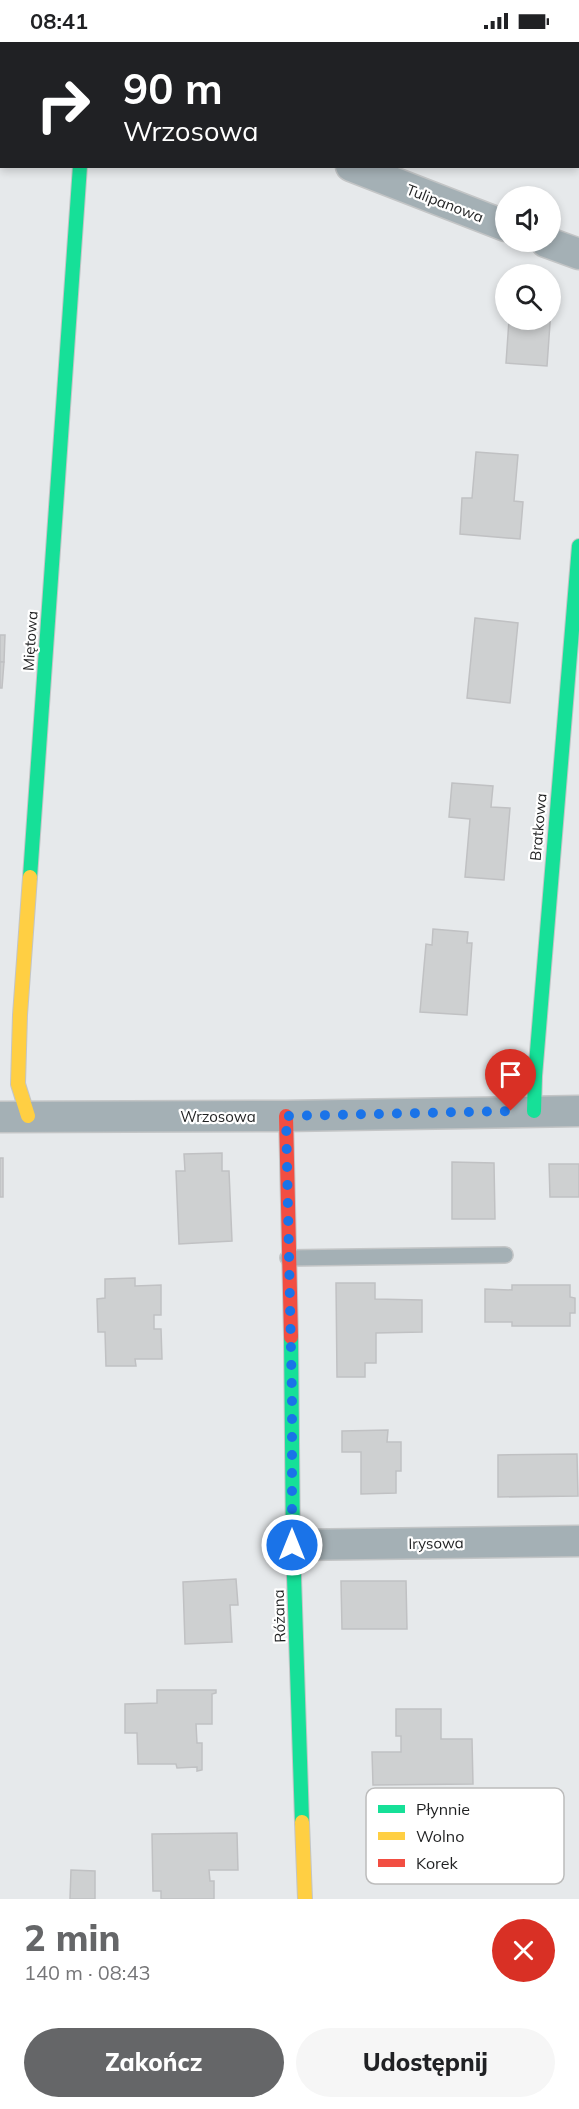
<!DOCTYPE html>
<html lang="pl">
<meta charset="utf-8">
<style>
body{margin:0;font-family:Mulish,sans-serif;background:#f6f6f6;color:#202124;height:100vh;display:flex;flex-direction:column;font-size:22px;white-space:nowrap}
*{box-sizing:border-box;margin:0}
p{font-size:20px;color:#757577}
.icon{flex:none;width:33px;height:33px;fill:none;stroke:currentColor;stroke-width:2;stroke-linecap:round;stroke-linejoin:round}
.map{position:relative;height:1857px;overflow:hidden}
.side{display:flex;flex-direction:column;background:#fff;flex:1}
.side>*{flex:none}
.hud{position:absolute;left:0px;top:0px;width:579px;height:126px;box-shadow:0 3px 9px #0003;background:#202124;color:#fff;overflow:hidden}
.fabs{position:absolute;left:495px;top:144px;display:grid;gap:12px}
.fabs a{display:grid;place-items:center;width:66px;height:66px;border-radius:50%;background:#fff;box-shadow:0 3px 9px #0003;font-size:30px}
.pin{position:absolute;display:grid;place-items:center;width:51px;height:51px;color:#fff;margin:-62px -26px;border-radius:50% 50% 50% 0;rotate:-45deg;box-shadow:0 0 6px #0007}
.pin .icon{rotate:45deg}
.me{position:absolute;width:66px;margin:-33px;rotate:0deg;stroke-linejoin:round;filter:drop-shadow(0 0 4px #0008)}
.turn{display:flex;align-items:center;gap:21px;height:126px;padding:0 24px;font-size:27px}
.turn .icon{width:78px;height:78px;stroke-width:2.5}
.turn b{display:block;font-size:42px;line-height:51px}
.round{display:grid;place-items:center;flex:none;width:63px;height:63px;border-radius:32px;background:#f6f6f6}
.head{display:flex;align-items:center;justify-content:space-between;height:102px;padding:0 24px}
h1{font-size:36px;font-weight:800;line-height:45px;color:#656668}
.cta{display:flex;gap:12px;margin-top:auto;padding:12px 24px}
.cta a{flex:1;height:69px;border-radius:36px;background:#656668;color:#fff;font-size:24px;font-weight:800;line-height:69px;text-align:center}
.cta a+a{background:#f6f6f6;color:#202124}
.status{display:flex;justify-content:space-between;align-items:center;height:42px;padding:0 30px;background:#fff;direction:ltr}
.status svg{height:16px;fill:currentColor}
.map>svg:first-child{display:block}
.building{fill:#ced0d1;stroke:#c0c1c3;stroke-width:1.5}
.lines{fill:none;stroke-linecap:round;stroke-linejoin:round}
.lane-casing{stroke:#c3c5c6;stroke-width:18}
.street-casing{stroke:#c3c5c6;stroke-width:33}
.fast-casing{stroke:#c3c5c6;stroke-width:16}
.slow-casing{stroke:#c3c5c6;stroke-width:16}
.jam-casing{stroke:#c3c5c6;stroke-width:16}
.lane{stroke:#a4b0b5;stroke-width:15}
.street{stroke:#a4b0b5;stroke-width:30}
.fast{stroke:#16e098;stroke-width:14}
.slow{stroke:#ffcf43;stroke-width:14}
.jam{stroke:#f24e42;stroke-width:14}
.route{stroke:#1a73e8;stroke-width:10;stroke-dasharray:0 18}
.labels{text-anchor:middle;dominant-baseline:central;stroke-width:4.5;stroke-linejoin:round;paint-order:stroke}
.street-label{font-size:15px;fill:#1f2021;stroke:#fff}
.key{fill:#fff;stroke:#bcbcbc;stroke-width:1.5}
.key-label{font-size:16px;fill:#1f2021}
</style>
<div class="status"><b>08:41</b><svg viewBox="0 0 49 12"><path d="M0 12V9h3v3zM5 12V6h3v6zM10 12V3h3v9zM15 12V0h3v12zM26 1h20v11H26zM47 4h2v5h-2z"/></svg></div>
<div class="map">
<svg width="579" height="1857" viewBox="0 0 579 1857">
<rect width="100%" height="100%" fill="#e6e9eb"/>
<g class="building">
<path d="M203 0H229L202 2Z"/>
<path d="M229 0H256L229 2Z"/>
<path d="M256 0H283L255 2Z"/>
<path d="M550 267H551L547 324 506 321 509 278H550Z"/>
<path d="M476 410 518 413 514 459 523 460 520 497 460 492 462 456H472Z"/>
<path d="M475 576 518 581 510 661 467 656Z"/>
<path d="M0 593H5L4 620H0Z"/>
<path d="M0 620H4L2 646H0Z"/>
<path d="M452 741 493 744 491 765 510 766 504 838 465 835 470 777 449 775Z"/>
<path d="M433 887 468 890 467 901H472L467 973 420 970 426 902 432 903Z"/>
<path d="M222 1111V1129H229L232 1199 179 1202 176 1129H185L184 1112Z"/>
<rect x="0" y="1116" width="3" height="39"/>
<path d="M452 1120 494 1121 495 1177H452Z"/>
<path d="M549 1122H579V1155H550Z"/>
<path d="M135 1236V1244L161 1243V1273H154V1287H161L162 1317H135L136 1324H106L105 1290H98L97 1257 105 1256V1237Z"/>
<path d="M336 1241H375V1257L422 1258V1290L376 1291V1321H365V1335H337Z"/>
<path d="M512 1243H570V1255L575 1256V1271H570V1284H512V1280H485V1247L512 1248Z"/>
<path d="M388 1388 387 1400H401V1429H396V1451L361 1452V1410H342V1389Z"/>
<path d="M577 1412 578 1454 498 1455V1413Z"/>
<path d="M236 1537 238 1563H230L232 1600 185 1602 183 1540Z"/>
<path d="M341 1539H406L407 1587H342Z"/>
<path d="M157 1648H216V1651L212 1652V1682H196L197 1701H202V1728L197 1729V1725L177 1726 176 1722H138L137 1691H125V1662L157 1661Z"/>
<path d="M396 1667H441V1697H472L473 1742 373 1743 372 1710H401V1694H396Z"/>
<path d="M237 1791 238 1828H209L210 1839H214V1857H161V1849H153L152 1792Z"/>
<path d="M71 1828 95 1829V1857H70Z"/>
</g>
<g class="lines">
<g class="lane-casing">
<path id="lane" d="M288 1216 505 1213"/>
</g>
<g class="street-casing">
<g id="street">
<path d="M565 0V2"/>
<path d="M578 69 579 77"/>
<path d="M351 124 506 184"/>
<path d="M546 200 579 212"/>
<path d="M0 1075 286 1074 579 1069"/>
<path d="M293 1503 579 1499"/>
</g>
</g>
<g class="fast-casing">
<g id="fast">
<path d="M30 835 80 124"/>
<path d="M534 1069 535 1034 579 504"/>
<path d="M291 1295 293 1503 302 1780"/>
</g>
</g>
<g class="slow-casing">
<g id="slow">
<path d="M28 1074 18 1042 20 973 30 835"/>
<path d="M302 1780 305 1857"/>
</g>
</g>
<g class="jam-casing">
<path id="jam" d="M286 1074 291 1295"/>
</g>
<use href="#lane" class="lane"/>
<use href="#street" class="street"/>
<use href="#fast" class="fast"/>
<use href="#slow" class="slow"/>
<use href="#jam" class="jam"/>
</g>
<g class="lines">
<path class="route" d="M292 1503V1355L286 1074 511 1069"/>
</g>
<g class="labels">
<g class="street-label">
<text transform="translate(445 161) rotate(21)">Tulipanowa</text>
<text transform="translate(30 599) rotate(-86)">Miętowa</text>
<text transform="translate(538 785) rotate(-85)">Bratkowa</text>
<text x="218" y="1074">Wrzosowa</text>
<text transform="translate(436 1501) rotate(-1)">Irysowa</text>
<text transform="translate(279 1574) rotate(-92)">Różana</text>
</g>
</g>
<rect x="366" y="1746" width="198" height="96" rx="9" class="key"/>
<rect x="378" y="1763" width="27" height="8" fill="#16e098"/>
<rect x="378" y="1790" width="27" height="8" fill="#ffcf43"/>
<rect x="378" y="1817" width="27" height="8" fill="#f24e42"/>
<g class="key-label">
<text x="416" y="1773">Płynnie</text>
<text x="416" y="1800">Wolno</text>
<text x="416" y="1827">Korek</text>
</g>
</svg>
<div class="fabs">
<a><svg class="icon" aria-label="sound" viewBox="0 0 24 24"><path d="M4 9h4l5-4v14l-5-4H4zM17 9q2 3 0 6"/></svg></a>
<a><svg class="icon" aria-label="search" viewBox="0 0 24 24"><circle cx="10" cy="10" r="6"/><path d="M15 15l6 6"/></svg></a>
</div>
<div class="pin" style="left:511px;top:1069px;background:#d93025"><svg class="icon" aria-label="arrive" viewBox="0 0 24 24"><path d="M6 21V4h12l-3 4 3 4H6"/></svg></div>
<svg class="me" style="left:292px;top:1503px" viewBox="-20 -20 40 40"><circle r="17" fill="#1a73e8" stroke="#fff" stroke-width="3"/><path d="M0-11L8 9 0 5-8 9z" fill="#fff"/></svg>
<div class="hud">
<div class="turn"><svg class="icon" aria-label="right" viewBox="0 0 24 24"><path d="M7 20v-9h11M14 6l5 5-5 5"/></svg><div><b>90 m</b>Wrzosowa</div></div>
</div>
</div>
<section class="side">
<div class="head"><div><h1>2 min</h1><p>140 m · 08:43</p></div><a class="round" style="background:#d93025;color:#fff"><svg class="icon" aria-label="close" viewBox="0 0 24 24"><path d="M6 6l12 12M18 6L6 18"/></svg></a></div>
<div class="cta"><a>Zakończ</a><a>Udostępnij</a></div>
</section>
